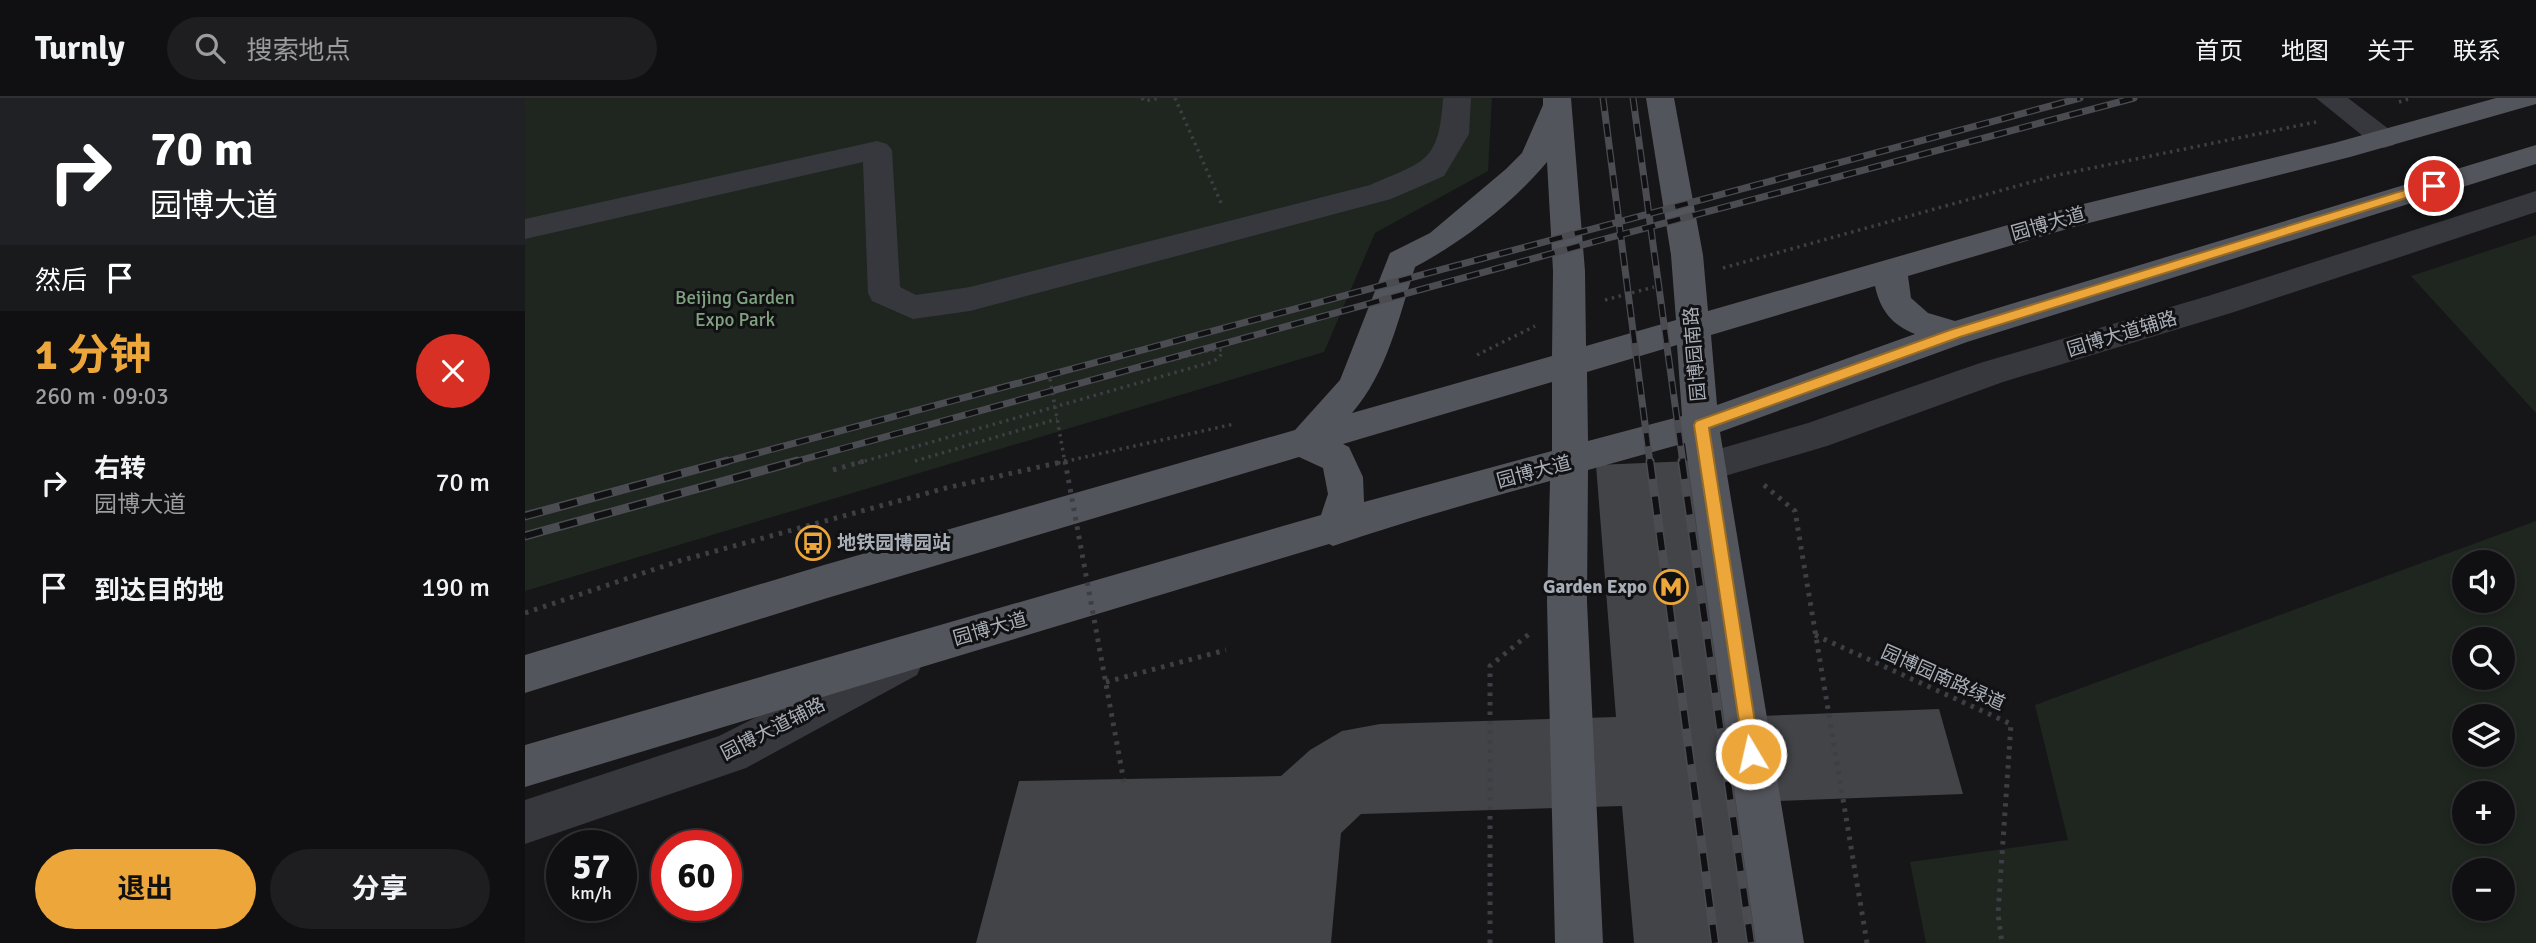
<!DOCTYPE html>
<html lang="zh">
<meta charset="utf-8">
<style>
body{margin:0;font-family:Signika,"Noto Sans SC",sans-serif;background:#1e1e20;color:#f1f3f6;height:100vh;display:flex;flex-direction:column;font-size:26px;white-space:nowrap}
*{box-sizing:border-box;margin:0}
p{font-size:23px;color:#9c9d9f}
.icon{flex:none;width:38px;height:38px;fill:none;stroke:currentColor;stroke-width:2;stroke-linecap:round;stroke-linejoin:round}
.map{position:relative;flex:1;overflow:hidden}
.details{display:flex;flex-direction:column;background:#101012;width:525px}
.details>*{flex:none}
.guide{background:#202124;color:#fff;overflow:hidden}
.controls{position:absolute;left:1927px;top:452px;display:grid;gap:14px}
.controls a{display:grid;place-items:center;width:63px;height:63px;border-radius:50%;background:#101012;box-shadow:0 4px 10px #0003,0 0 0 2px #303032;font-size:35px}
.speed{position:absolute;left:21px;top:732px;display:flex;gap:14px;font-size:35px;font-weight:700;text-align:center}
.speed>*{display:grid;place-content:center;width:91px;height:91px;border-radius:50%;background:#101012;box-shadow:0 4px 10px #0003,0 0 0 2px #303032;line-height:1}
.speed small{font-size:18px;font-weight:400}
.speed .limit{border:10px solid #d22;background:#fff;color:#111}
.pin{position:absolute;display:grid;place-items:center;width:60px;height:60px;color:#fff;margin:-30px;border:4px solid #fff;border-radius:50%;box-shadow:0 2px 7px #0007}
.me{position:absolute;width:77px;margin:-38px;rotate:351deg;stroke-linejoin:round;filter:drop-shadow(0 0 5px #0008)}
.turn{display:flex;align-items:center;gap:24px;height:147px;padding:0 35px;font-size:32px}
.turn .icon{width:91px;height:91px;stroke-width:2.5}
.turn b{display:block;font-size:49px;line-height:60px}
.then{display:flex;align-items:center;height:66px;padding:0 35px;background:#0003;gap:14px;font-size:26px}
.round{display:grid;place-items:center;flex:none;width:74px;height:74px;border-radius:37px;background:#1e1e20}
.summary{display:flex;align-items:center;justify-content:space-between;height:119px;padding:0 35px}
h1{font-size:42px;font-weight:700;line-height:52px;color:#eca63a}
.primary-button{display:flex;gap:14px;margin-top:auto;padding:14px 35px}
.primary-button a{flex:1;height:80px;border-radius:42px;background:#eca63a;color:#111;font-size:28px;font-weight:700;line-height:80px;text-align:center}
.primary-button a+a{background:#1e1e20;color:#f1f3f6}
ul{padding:0;list-style:none}
li{display:flex;align-items:center;gap:21px;height:105px;padding:0 35px}
li div{flex:1}
li b{display:block;font-size:26px}
li em{font-style:normal}
header{display:flex;align-items:center;gap:42px;box-sizing:border-box;height:98px;padding:0 35px;background:#101012;border-bottom:2px solid #303032}
header strong{font-size:33px}
nav{display:flex;gap:38px;margin-inline-start:auto;font-size:24px}
.search{width:490px;height:63px;background:#1e1e20;display:flex;align-items:center;gap:18px;box-sizing:border-box;padding:0 24px;border-radius:38px;color:#9c9d9f;font-size:26px}
main{display:flex;flex:1;min-height:0}
.map>svg:first-child{display:block}
.green{fill:#1e261f;fill-rule:evenodd}
.building{fill:#424448}
.lines{fill:none;stroke-linecap:round;stroke-linejoin:round}
.path-far1{stroke:#3d3f44;stroke-width:3.5;stroke-dasharray:2.5 4.5;stroke-linecap:butt}
.path{stroke:#3d3f44;stroke-width:5;stroke-dasharray:3.5 6;stroke-linecap:butt}
.minor{fill:#37383d;fill-rule:evenodd}
.major{fill:#53555c;fill-rule:evenodd}
.rail-far1-casing{stroke:#4a4c52;stroke-width:7}
.rail-casing{stroke:#4a4c52;stroke-width:9}
.rail-far1{stroke:#111113;stroke-width:4.5;stroke-dasharray:13;stroke-linecap:butt}
.rail{stroke:#111113;stroke-width:6;stroke-dasharray:18;stroke-linecap:butt}
.path-bridge-far1{stroke:#3d3f44;stroke-width:3.5;stroke-dasharray:2.5 4.5;stroke-linecap:butt}
.path-bridge{stroke:#3d3f44;stroke-width:5;stroke-dasharray:3.5 6;stroke-linecap:butt}
.route{fill:#eca63a;stroke:#996c26;stroke-width:2}
.labels{text-anchor:middle;dominant-baseline:central;stroke-width:6;stroke-linejoin:round;paint-order:stroke}
.street-label{font-size:19px;fill:#a8aeb7;stroke:#111113}
.park-label{font-size:19px;fill:#80a280;stroke:#111113}
.poi-label{font-size:19px;font-weight:bold;fill:#a8aeb7;stroke:#111113;text-anchor:start}
</style>
<header>
<strong>Turnly</strong>
<div class="search"><svg class="icon" aria-label="search" viewBox="0 0 24 24"><circle cx="10" cy="10" r="6"/><path d="M15 15l6 6"/></svg>搜索地点</div>
<nav><a>首页</a><a>地图</a><a>关于</a><a>联系</a></nav>
</header>
<main>
<section class="details">
<div class="guide">
<div class="turn"><svg class="icon" aria-label="right" viewBox="0 0 24 24"><path d="M7 20v-9h11M14 6l5 5-5 5"/></svg><div><b>70 m</b>园博大道</div></div>
<div class="then">然后<svg class="icon" aria-label="arrive" viewBox="0 0 24 24"><path d="M6 21V4h12l-3 4 3 4H6"/></svg></div>
</div>
<div class="summary"><div><h1>1 分钟</h1><p>260 m · 09:03</p></div><a class="round" style="background:#d93025;color:#fff"><svg class="icon" aria-label="close" viewBox="0 0 24 24"><path d="M6 6l12 12M18 6L6 18"/></svg></a></div>
<ul>
<li><svg class="icon" aria-label="right" viewBox="0 0 24 24"><path d="M7 20v-9h11M14 6l5 5-5 5"/></svg><div><b>右转</b><p>园博大道</p></div><em>70 m</em></li>
<li><svg class="icon" aria-label="arrive" viewBox="0 0 24 24"><path d="M6 21V4h12l-3 4 3 4H6"/></svg><div><b>到达目的地</b></div><em>190 m</em></li>
</ul>
<div class="primary-button"><a>退出</a><a>分享</a></div>
</section>
<div class="map">
<svg width="2011" height="845" viewBox="0 0 2011 845">
<rect width="100%" height="100%" fill="#161618"/>
<g class="green">
<path d="M0 0H967L963 73 850 135 799 254 0 493Z"/>
<path d="M2011 137V315L1886 178Z"/>
<path d="M2011 423V845H1401L1385 764 1543 742 1510 607ZM1939 464H1978V502H1939ZM1939 541H1978V579H1939ZM1939 618H1978V656H1939ZM1939 695H1978V733H1939ZM1939 772H1978V810H1939Z"/>
</g>
<path class="building" d="M1190 362 1235 618 1414 611 1438 696 1250 703 1274 845H1109L1097 708 836 716 816 735 806 845H451L494 683 756 678 785 652 817 633 855 626 1091 619 1071 367Z"/>
<g class="lines">
<g class="path-far1">
<path d="M617 0 619 3 635 0"/>
<path d="M650 0 697 107"/>
<path d="M1874 4 1887 0"/>
<path d="M1198 170 1528 78 1791 24"/>
<path d="M1080 202 1129 189"/>
<path d="M952 257 1010 228"/>
<path d="M390 363 532 321"/>
<path d="M333 365 687 264 695 259 697 252H685L491 303"/>
<path d="M533 365 709 326"/>
</g>
<g class="path">
<path d="M308 372 339 363"/>
<path d="M1239 387 1270 413 1342 845"/>
<path d="M0 515 154 463 421 390 541 363"/>
<path d="M1290 537 1486 626 1473 816 1477 845"/>
<path d="M581 584 701 552"/>
<path d="M965 845V568L1004 536"/>
</g>
<g class="minor">
<path d="M918 0H946L944 36 919 78 866 101 445 213 388 221 347 203 343 195 338 64 0 141V121L352 43 362 46 367 52 375 189 391 197 445 189 845 87C900 63 914 65 918 0Z"/>
<path d="M1791 0H1823L1869 35 1874 41 1869 47 1859 50 1849 47Z"/>
<path d="M2011 93V114L1706 215 1478 284 1302 348 1183 383 1170 378 1164 368 1170 358 1283 325 1455 265 1683 198Z"/>
<path d="M377 545 392 551 398 564 392 577 221 670 0 746V702L194 638Z"/>
</g>
<path class="major" d="M1018 0H1046L1060 173 1061 248 1151 222 1146 157 1121 0H1149L1178 157 1183 213 1546 109 1809 45 1971 0H2011V6L1825 59 1552 128 1383 178 1386 200 1403 215 1430 223 2011 47V66L1442 244 1195 334 1279 845H1231L1160 345 1063 372 1062 504 1078 845H1030L1022 504 1025 383C952 403 878 424 808 448L804 446 0 689V647L796 417 803 396 798 370 774 359 299 501 0 595V557L299 467 770 332 815 282 865 155 905 135 981 71 997 55 1018 7ZM1022 64 1028 173 1027 258 827 315C862 275 874 219 890 169 937 144 988 105 1022 64ZM1350 188C1355 212 1367 227 1390 236L1192 307 1186 237ZM1152 247 1157 318 1063 343 1062 274ZM1027 284V353L839 404 838 379 824 349 818 346Z"/>
<g class="rail-far1-casing">
<g id="rail-far1">
<path d="M1078 0 1125 365"/>
<path d="M1108 0 1158 365"/>
<path d="M196 365 1555 0"/>
<path d="M265 365 1072 143 1609 0"/>
</g>
</g>
<g class="rail-casing">
<g id="rail">
<path d="M1125 363 1190 845"/>
<path d="M1157 363 1226 845"/>
<path d="M0 418 202 363"/>
<path d="M0 438 272 363"/>
</g>
</g>
<use href="#rail-far1" class="rail-far1"/>
<use href="#rail" class="rail"/>
<path class="path-bridge-far1" d="M525 281 540 365"/>
<path class="path-bridge" d="M540 363 599 684"/>
</g>
<path class="route" d="M1909 83 1913 85V90L1435 239 1184 330 1235 656 1233 663 1226 665 1220 663 1169 327 1171 323 1425 232Z"/>
<defs>
<g id="bus-ring" transform="scale(1.75)"><circle r="9.5" fill="#111113" stroke="#eca63a" stroke-width="1.5"/><path d="M-5-6H5V4H4V6H2V4H-2V6H-4V4H-5ZM-3.5-4V0h7V-4ZM-3.5 1.2v1.5H-2V1.2ZM2 1.2v1.5H3.5V1.2Z" fill="#eca63a"/></g>
<g id="metro-ring" transform="scale(1.75)"><circle r="9.5" fill="#111113" stroke="#eca63a" stroke-width="1.5"/><path d="M-5.5 5V-5H-3L0 0L3-5H5.5V5H3V-.5L0 4L-3-.5V5Z" fill="#eca63a"/></g>
</defs>
<g fill-rule="evenodd">
<use href="#bus-ring" x="288" y="445"/>
<use href="#metro-ring" x="1146" y="489"/>
</g>
<g class="labels">
<g class="street-label">
<text transform="translate(1523 126) rotate(-16)">园博大道</text>
<text transform="translate(1597 236) rotate(-17)">园博大道辅路</text>
<text transform="translate(1170 256) rotate(-95)">园博园南路</text>
<text transform="translate(1009 374) rotate(-15)">园博大道</text>
<text transform="translate(465 531) rotate(-16)">园博大道</text>
<text transform="translate(1418 580) rotate(24)">园博园南路绿道</text>
<text transform="translate(248 631) rotate(-27)">园博大道辅路</text>
</g>
<g class="park-label">
<text x="210" y="200">Beijing Garden<tspan x="210" dy="22">Expo Park</tspan></text>
</g>
<g class="poi-label">
<text x="312" y="445">地铁园博园站</text>
<text x="1122" y="489" text-anchor="end">Garden Expo</text>
</g>
</g>
</svg>
<div class="controls">
<a><svg class="icon" aria-label="sound" viewBox="0 0 24 24"><path d="M4 9h4l5-4v14l-5-4H4zM17 9q2 3 0 6"/></svg></a>
<a><svg class="icon" aria-label="search" viewBox="0 0 24 24"><circle cx="10" cy="10" r="6"/><path d="M15 15l6 6"/></svg></a>
<a><svg class="icon" aria-label="layers" viewBox="0 0 24 24"><path d="M12 4l9 5-9 5-9-5zM3 14l9 5 9-5"/></svg></a>
<a>+</a>
<a>−</a>
</div>
<div class="speed"><div>57<small>km/h</small></div><div class="limit">60</div></div>
<div class="pin" style="left:1909px;top:88px;background:#d93025"><svg class="icon" aria-label="arrive" viewBox="0 0 24 24"><path d="M6 21V4h12l-3 4 3 4H6"/></svg></div>
<svg class="me" style="left:1226px;top:656px" viewBox="-20 -20 40 40"><circle r="17" fill="#eca63a" stroke="#fff" stroke-width="3"/><path d="M0-11L8 9 0 5-8 9z" fill="#fff"/></svg>
</div>
</main>
